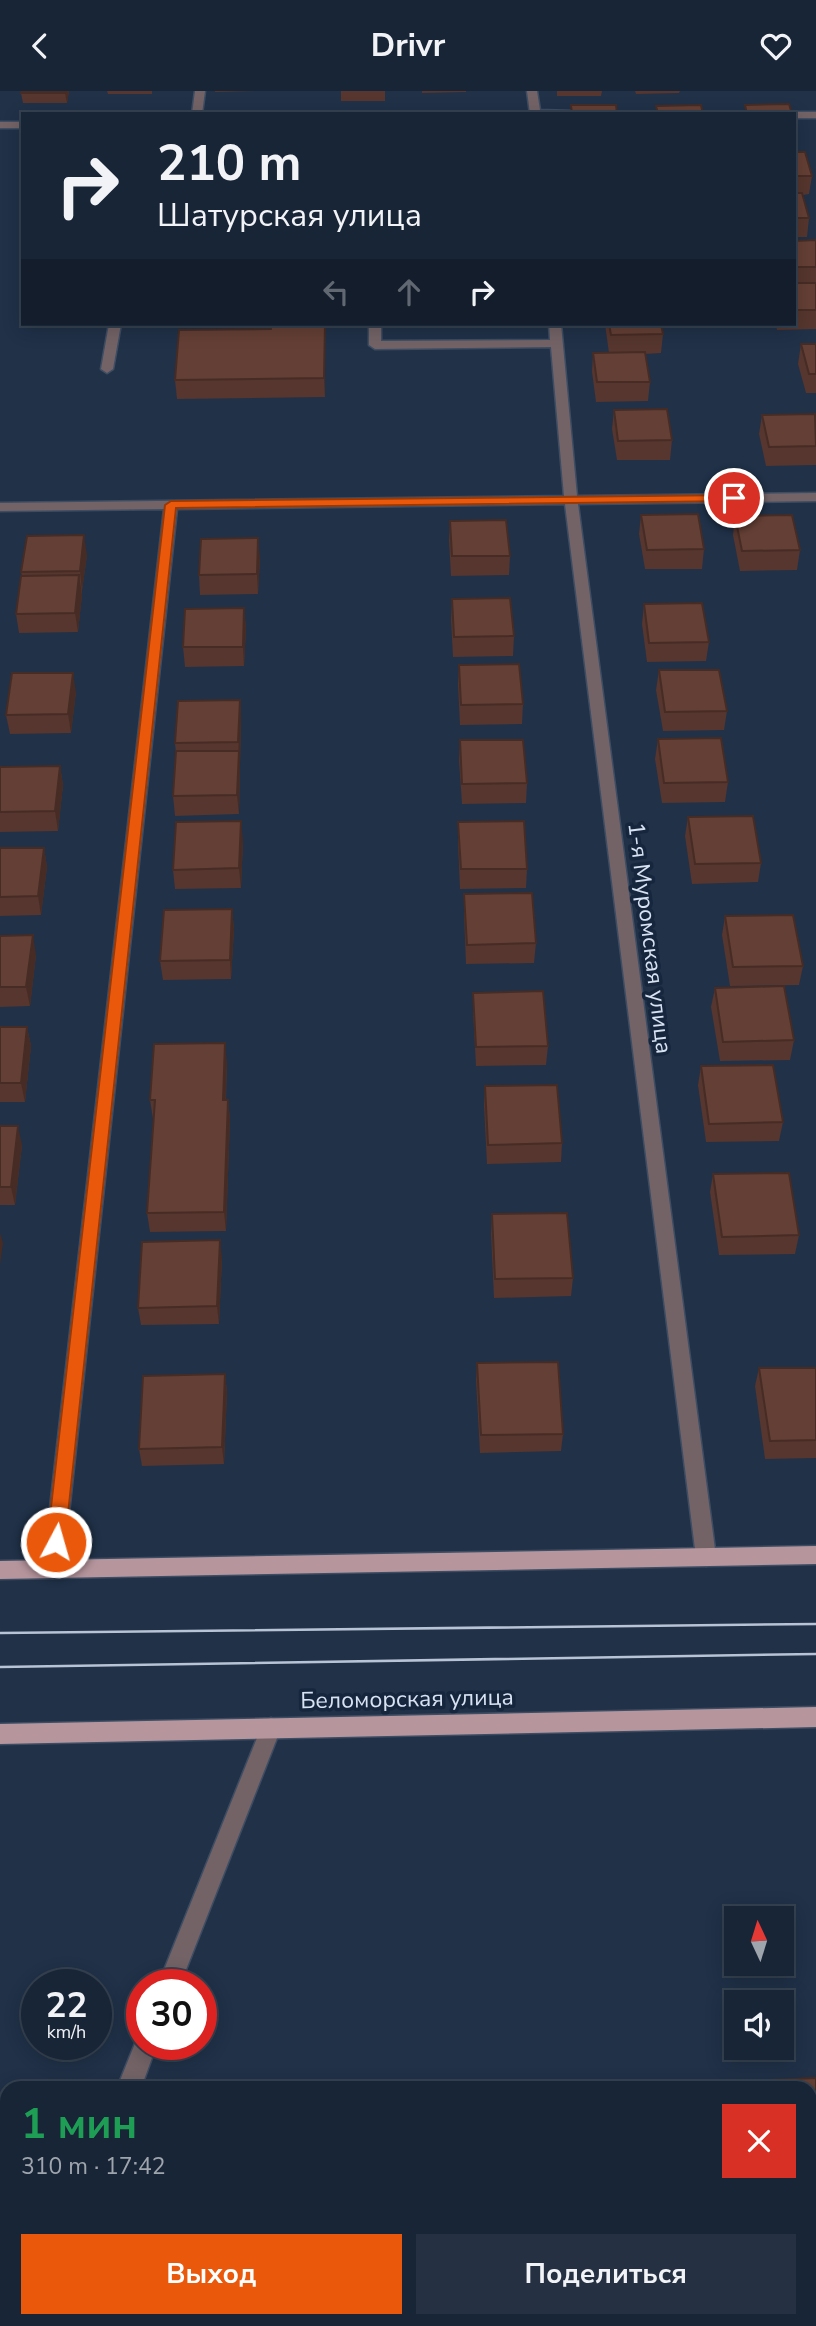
<!DOCTYPE html>
<html lang="ru">
<meta charset="utf-8">
<style>
body{margin:0;font-family:"Nunito Sans",sans-serif;background:#253142;color:#f1f3f6;height:100vh;display:flex;flex-direction:column;font-size:26px;white-space:nowrap}
*{box-sizing:border-box;margin:0}
p{font-size:23px;color:#9fa5ad}
.icon{flex:none;width:38px;height:38px;fill:none;stroke:currentColor;stroke-width:2;stroke-linecap:round;stroke-linejoin:round}
.map{position:relative;flex:1;overflow:hidden}
.details{position:absolute;left:0px;top:1990px;width:817px;height:247px;display:flex;flex-direction:column;background:#182536;border-radius:21px 21px 0 0;box-shadow:0 4px 18px #0003,0 0 0 2px #364251}
.details>*{flex:none}
.top-card{position:absolute;left:21px;top:21px;width:775px;height:214px;border-radius:0px;box-shadow:0 4px 18px #0003,0 0 0 2px #364251;background:#182536;color:#f1f3f6;overflow:hidden}
.needle{width:46px;rotate:356deg}
.controls{position:absolute;left:724px;top:1815px;display:grid;gap:14px}
.controls a{display:grid;place-items:center;width:70px;height:70px;border-radius:0px;background:#182536;box-shadow:0 4px 18px #0003,0 0 0 2px #364251;font-size:35px}
.speed{position:absolute;left:21px;top:1878px;display:flex;gap:14px;font-size:35px;font-weight:700;text-align:center}
.speed>*{display:grid;place-content:center;width:91px;height:91px;border-radius:50%;background:#182536;box-shadow:0 4px 18px #0003,0 0 0 2px #364251;line-height:1}
.speed small{font-size:18px;font-weight:400}
.speed .limit{border:10px solid #d22;background:#fff;color:#111}
.pin{position:absolute;display:grid;place-items:center;width:60px;height:60px;color:#fff;margin:-30px;border:4px solid #fff;border-radius:50%;box-shadow:0 2px 7px #0007}
.me{position:absolute;width:77px;margin:-38px;rotate:6deg;stroke-linejoin:round;filter:drop-shadow(0 0 5px #0008)}
.turn{display:flex;align-items:center;gap:24px;height:147px;padding:0 21px;font-size:32px}
.turn .icon{width:91px;height:91px;stroke-width:2.5}
.turn b{display:block;font-size:49px;line-height:60px}
.lanes{display:flex;align-items:center;height:66px;padding:0 21px;background:#0003;justify-content:center;gap:35px;direction:ltr}
.lanes .off{opacity:.35}
.round{display:grid;place-items:center;flex:none;width:74px;height:74px;border-radius:0px;background:#253142}
.overview{display:flex;align-items:center;justify-content:space-between;height:119px;padding:0 21px}
h1{font-size:42px;font-weight:700;line-height:52px;color:#1e9e55}
.cta{display:flex;gap:14px;margin-top:auto;padding:14px 21px}
.cta a{flex:1;height:80px;border-radius:0px;background:#ea580c;color:#fff;font-size:28px;font-weight:700;line-height:80px;text-align:center}
.cta a+a{background:#253142;color:#f1f3f6}
header{display:flex;justify-content:space-between;align-items:center;height:91px;padding:0 21px;background:#182536;font-size:32px;font-weight:700}
.map>svg:first-child{display:block}
.built{fill:#243a56}
.lines{fill:none;stroke-linecap:round;stroke-linejoin:round}
.minor-casing{stroke:#3d4d63;stroke-width:3}
.major-casing{stroke:#3d4d63;stroke-width:3}
.minor{fill:#736367;fill-rule:evenodd}
.major{fill:#b6959d;fill-rule:evenodd}
.tram{stroke:#b8c4d5;stroke-width:2.5}
.wall{fill:#56362e}
.shaded-wall{fill:#462c25}
.building{fill:#643f35;stroke:#462c25;stroke-width:2}
.route{fill:#ea580c;stroke:#983908;stroke-width:2}
.labels{text-anchor:middle;dominant-baseline:central;stroke-width:7;stroke-linejoin:round;paint-order:stroke}
.street-label{font-size:23px;fill:#d7e2f2;stroke:#16263d}
</style>
<header><svg class="icon" aria-label="back" viewBox="0 0 24 24"><path d="M15 5l-7 7 7 7"/></svg>Drivr<svg class="icon" aria-label="heart" viewBox="0 0 24 24"><path d="M12 20l-8-8c-3-5 5-10 8-4 3-6 11-1 8 4z"/></svg></header>
<div class="map">
<svg width="816" height="2235" viewBox="0 0 816 2235">
<rect width="100%" height="100%" fill="#203148"/>
<path class="built" d="M810 2005H816V2235H193V2230H810Z"/>
<g class="lines">
<g class="minor-casing">
<g id="minor">
<path d="M195 0H205L202 23H192Z"/>
<path d="M527 0H537L540 19 572 20 577 23H530Z"/>
<path d="M794 21H816V27H794V23H790Z"/>
<rect x="0" y="31" width="23" height="6"/>
<path d="M109 233H121L113 278 107 282 101 278Z"/>
<path d="M369 233H381V250L550 249 549 233H561L577 405 816 402V410L578 413 716 1466 713 1472 706 1475 699 1472 696 1466 565 413 177 418 63 1478 60 1484 53 1487 46 1484 43 1478 164 418 0 420V412L564 405 551 256 375 258 369 254Z"/>
<path d="M271 1627 278 1630 281 1637 180 1894H158L261 1637 264 1630Z"/>
<path d="M142 1943V1953H157L141 1997H117L138 1945Z"/>
<rect x="0" y="2009" width="7" height="24"/>
</g>
</g>
<g class="major-casing">
<g id="major">
<path d="M816 1455V1473L0 1488V1470Z"/>
<path d="M816 1616V1636L0 1653V1633Z"/>
</g>
</g>
<use href="#minor" class="minor"/>
<use href="#major" class="major"/>
<g class="tram">
<path d="M0 1542 816 1533"/>
<path d="M0 1576 816 1563"/>
</g>
</g>
<g class="wall">
<path d="M69 0 67 12H23L21 2Z"/>
<path d="M107 0H152V3H108Z"/>
<path d="M215 0H259L215 1Z"/>
<rect x="341" y="0" width="44" height="10"/>
<path d="M422 0H466V1L422 2Z"/>
<path d="M557 0H602L601 5H557Z"/>
<path d="M635 0H680L679 2 636 3Z"/>
<path d="M794 61 812 85 809 103 803 104 809 127 807 146H794Z"/>
<path d="M816 149V238L777 239 776 233H794V150Z"/>
<path d="M325 233V306L177 308 175 289Z"/>
<path d="M605 233H661L663 243 661 262 645 263 650 291 648 310 596 311 592 281 593 262H609Z"/>
<path d="M801 253H816V302H806L798 273Z"/>
<path d="M614 319 672 349 670 369H617L612 338Z"/>
<path d="M762 324 816 325V374L766 375 759 343Z"/>
<path d="M641 424 704 458 702 478H645L639 443Z"/>
<path d="M735 425 800 459 797 479 740 480 733 444Z"/>
<path d="M450 430 510 465 509 484 451 485 449 449Z"/>
<path d="M87 464 82 500V504L78 541 19 542 16 523 22 485 21 481Z"/>
<path d="M260 467 258 503 200 504 199 484Z"/>
<path d="M452 508 514 545 513 565 453 566 451 528Z"/>
<path d="M644 513 709 551 706 570 647 571 642 533Z"/>
<path d="M244 517 246 537 244 575 185 576 183 556Z"/>
<path d="M459 574 523 613 522 633 460 634 458 593Z"/>
<path d="M659 579 727 620 724 639 663 640 656 599Z"/>
<path d="M76 601 71 642 10 643 6 624Z"/>
<path d="M240 609 241 628 239 723 175 725 173 705 176 662 175 652Z"/>
<path d="M658 648 728 691 725 711 662 712 655 668Z"/>
<path d="M460 649 527 692 526 712 462 713 459 669Z"/>
<path d="M60 675 63 694 58 740 0 741V676Z"/>
<path d="M688 726 761 772 758 791 692 793 685 745Z"/>
<path d="M458 731 527 778 526 797 460 798 458 751Z"/>
<path d="M243 750 241 797 175 798 173 779Z"/>
<path d="M0 757H44L47 776 41 824 0 825Z"/>
<path d="M464 803 536 852 534 872 466 873 464 823Z"/>
<path d="M232 818 234 838 231 888 163 889 160 870Z"/>
<path d="M725 825 803 875 799 894 730 895 722 844Z"/>
<path d="M0 845 36 864 30 915 0 916Z"/>
<path d="M715 897 794 949 790 969 720 970 711 916Z"/>
<path d="M473 902 548 955 546 974 476 975 473 921Z"/>
<path d="M0 936H27L31 955 25 1011H0Z"/>
<path d="M227 971 226 1009H228L230 1028 226 1140 150 1141 147 1122 154 1028H153L150 1009Z"/>
<path d="M701 975 783 1031 779 1050 706 1051 698 994Z"/>
<path d="M485 995 562 1052 561 1071 487 1073 484 1014Z"/>
<path d="M0 1035 22 1054 15 1114H0Z"/>
<path d="M713 1083 799 1144 795 1163 719 1164 710 1101Z"/>
<path d="M492 1123 573 1187 571 1205 494 1207 491 1142Z"/>
<path d="M222 1167 219 1233 141 1234 138 1217Z"/>
<path d="M477 1272 563 1343 561 1360 480 1362 476 1289Z"/>
<path d="M759 1277H816V1367L765 1368 755 1295Z"/>
<path d="M225 1283 227 1301 224 1373 142 1375 139 1358Z"/>
<path d="M816 1987V2180H810V1997Z"/>
</g>
<g class="shaded-wall">
<path d="M66 0H69L67 12 65 2Z"/>
<path d="M325 233V306L324 287Z"/>
<path d="M84 444 87 464 82 500 80 480Z"/>
<path d="M258 447 260 467 258 503 257 483Z"/>
<path d="M79 484 82 504 78 541 75 522Z"/>
<path d="M244 517 246 537 244 575 243 556Z"/>
<path d="M73 582 76 601 71 642 68 623Z"/>
<path d="M240 609 241 628 239 723 237 704Z"/>
<path d="M60 675 63 694 58 740 55 720Z"/>
<path d="M241 730 243 750 241 797 239 777Z"/>
<path d="M44 757 47 776 41 824 38 805Z"/>
<path d="M232 818 234 838 231 888 230 869Z"/>
<path d="M33 844 36 864 30 915 26 896Z"/>
<path d="M27 936 31 955 25 1011 21 992Z"/>
<path d="M225 952 227 971 225 1028 223 1009Z"/>
<path d="M228 1009 230 1028 226 1140 224 1121Z"/>
<path d="M18 1035 22 1054 15 1114 11 1096Z"/>
<path d="M0 1142 3 1152 0 1174Z"/>
<path d="M220 1149 222 1167 219 1233 217 1215Z"/>
<path d="M225 1283 227 1301 224 1373 222 1356Z"/>
</g>
<g class="building">
<path d="M22 0H66L65 2H21Z"/>
<path d="M789 13 792 23H747L745 14Z"/>
<path d="M571 14H616L617 23H572Z"/>
<path d="M701 14 703 23H658L656 15Z"/>
<path d="M794 61H805L812 85H794Z"/>
<path d="M794 102H802L809 127H794Z"/>
<path d="M816 149V176H794V150Z"/>
<rect x="794" y="192" width="22" height="27"/>
<path d="M271 233H325L324 287 175 289 179 239 271 238Z"/>
<path d="M609 233H661L663 243 611 244Z"/>
<path d="M801 253H816V283H809Z"/>
<path d="M645 261 650 291H597L593 262Z"/>
<path d="M667 318 672 349 618 350 614 319Z"/>
<path d="M815 323 816 355 769 356 762 324Z"/>
<path d="M698 423 704 458 647 459 641 424Z"/>
<path d="M792 424 800 459 742 460 735 425Z"/>
<path d="M506 429 510 465H452L450 430Z"/>
<path d="M84 444 80 480 21 481 27 445Z"/>
<path d="M258 447 257 483 199 484 201 448Z"/>
<path d="M79 484 75 522 16 523 21 485Z"/>
<path d="M510 507 514 545 454 546 452 508Z"/>
<path d="M702 512 709 551 649 552 644 513Z"/>
<path d="M244 517 243 556H183L185 518Z"/>
<path d="M519 573 523 613 461 614 459 574Z"/>
<path d="M659 579H719L727 620 665 621Z"/>
<path d="M12 582H73L68 623 6 624Z"/>
<path d="M240 609 238 651 175 652 178 610Z"/>
<path d="M721 647 728 691 664 692 658 648Z"/>
<path d="M460 649H523L527 692 462 693Z"/>
<path d="M176 660H239L237 704 173 705Z"/>
<path d="M60 675 55 720 0 721V676Z"/>
<path d="M753 725 761 772 695 773 688 726Z"/>
<path d="M241 730 239 777 173 779 176 731Z"/>
<path d="M524 730 527 778H461L458 731Z"/>
<path d="M0 757H44L38 805 0 806Z"/>
<path d="M532 802 536 852 467 854 464 803Z"/>
<path d="M232 818 230 869 160 870 164 819Z"/>
<path d="M793 824 803 875 733 876 725 825Z"/>
<path d="M33 844 26 896H0V845Z"/>
<path d="M784 895 794 949 723 951 715 897Z"/>
<path d="M543 900 548 955 476 956 473 902Z"/>
<path d="M0 936H27L21 992H0Z"/>
<path d="M225 952 223 1009H228L224 1121 147 1122 155 1009H150L154 953Z"/>
<path d="M773 974 783 1031 709 1033 701 975Z"/>
<path d="M557 994 562 1052 488 1054 485 995Z"/>
<path d="M0 1035H18L11 1096H0Z"/>
<path d="M789 1082 799 1144 722 1146 713 1083Z"/>
<path d="M567 1122 573 1187 495 1188 492 1123Z"/>
<path d="M220 1149 217 1215 138 1217 142 1151Z"/>
<path d="M558 1271 563 1343 481 1344 477 1272Z"/>
<path d="M759 1277H816V1349L770 1350Z"/>
<path d="M225 1283 222 1356 139 1358 143 1285Z"/>
<path d="M816 1987V2166H810V1997H565Z"/>
</g>
<path class="route" d="M734 404 739 405V410L176 417 65 1451 62 1457H49L47 1451 165 414 171 410Z"/>
<g class="labels">
<g class="street-label">
<text transform="translate(650 847) rotate(83)">1-я Муромская улица</text>
<text transform="translate(407 1608) rotate(-1)">Беломорская улица</text>
</g>
</g>
</svg>
<div class="controls">
<a><svg class="needle" viewBox="-14 -14 28 28"><path d="M0-13l5 13h-10z" fill="#e53935"/><path d="M0 13l5-13h-10z" fill="#9fa5ad"/></svg></a>
<a><svg class="icon" aria-label="sound" viewBox="0 0 24 24"><path d="M4 9h4l5-4v14l-5-4H4zM17 9q2 3 0 6"/></svg></a>
</div>
<div class="speed"><div>22<small>km/h</small></div><div class="limit">30</div></div>
<div class="pin" style="left:734px;top:407px;background:#d93025"><svg class="icon" aria-label="arrive" viewBox="0 0 24 24"><path d="M6 21V4h12l-3 4 3 4H6"/></svg></div>
<svg class="me" style="left:56px;top:1451px" viewBox="-20 -20 40 40"><circle r="17" fill="#ea580c" stroke="#fff" stroke-width="3"/><path d="M0-11L8 9 0 5-8 9z" fill="#fff"/></svg>
<div class="top-card">
<div class="turn"><svg class="icon" aria-label="right" viewBox="0 0 24 24"><path d="M7 20v-9h11M14 6l5 5-5 5"/></svg><div><b>210 m</b>Шатурская улица</div></div>
<div class="lanes"><svg class="icon off" aria-label="left" viewBox="0 0 24 24"><path d="M17 20v-9H6M10 6l-5 5 5 5"/></svg><svg class="icon off" aria-label="ahead" viewBox="0 0 24 24"><path d="M12 20V5M6 11l6-6 6 6"/></svg><svg class="icon" aria-label="right" viewBox="0 0 24 24"><path d="M7 20v-9h11M14 6l5 5-5 5"/></svg></div>
</div>
<section class="details">
<div class="overview"><div><h1>1 мин</h1><p>310 m · 17:42</p></div><a class="round" style="background:#d93025;color:#fff"><svg class="icon" aria-label="close" viewBox="0 0 24 24"><path d="M6 6l12 12M18 6L6 18"/></svg></a></div>
<div class="cta"><a>Выход</a><a>Поделиться</a></div>
</section>
</div>
